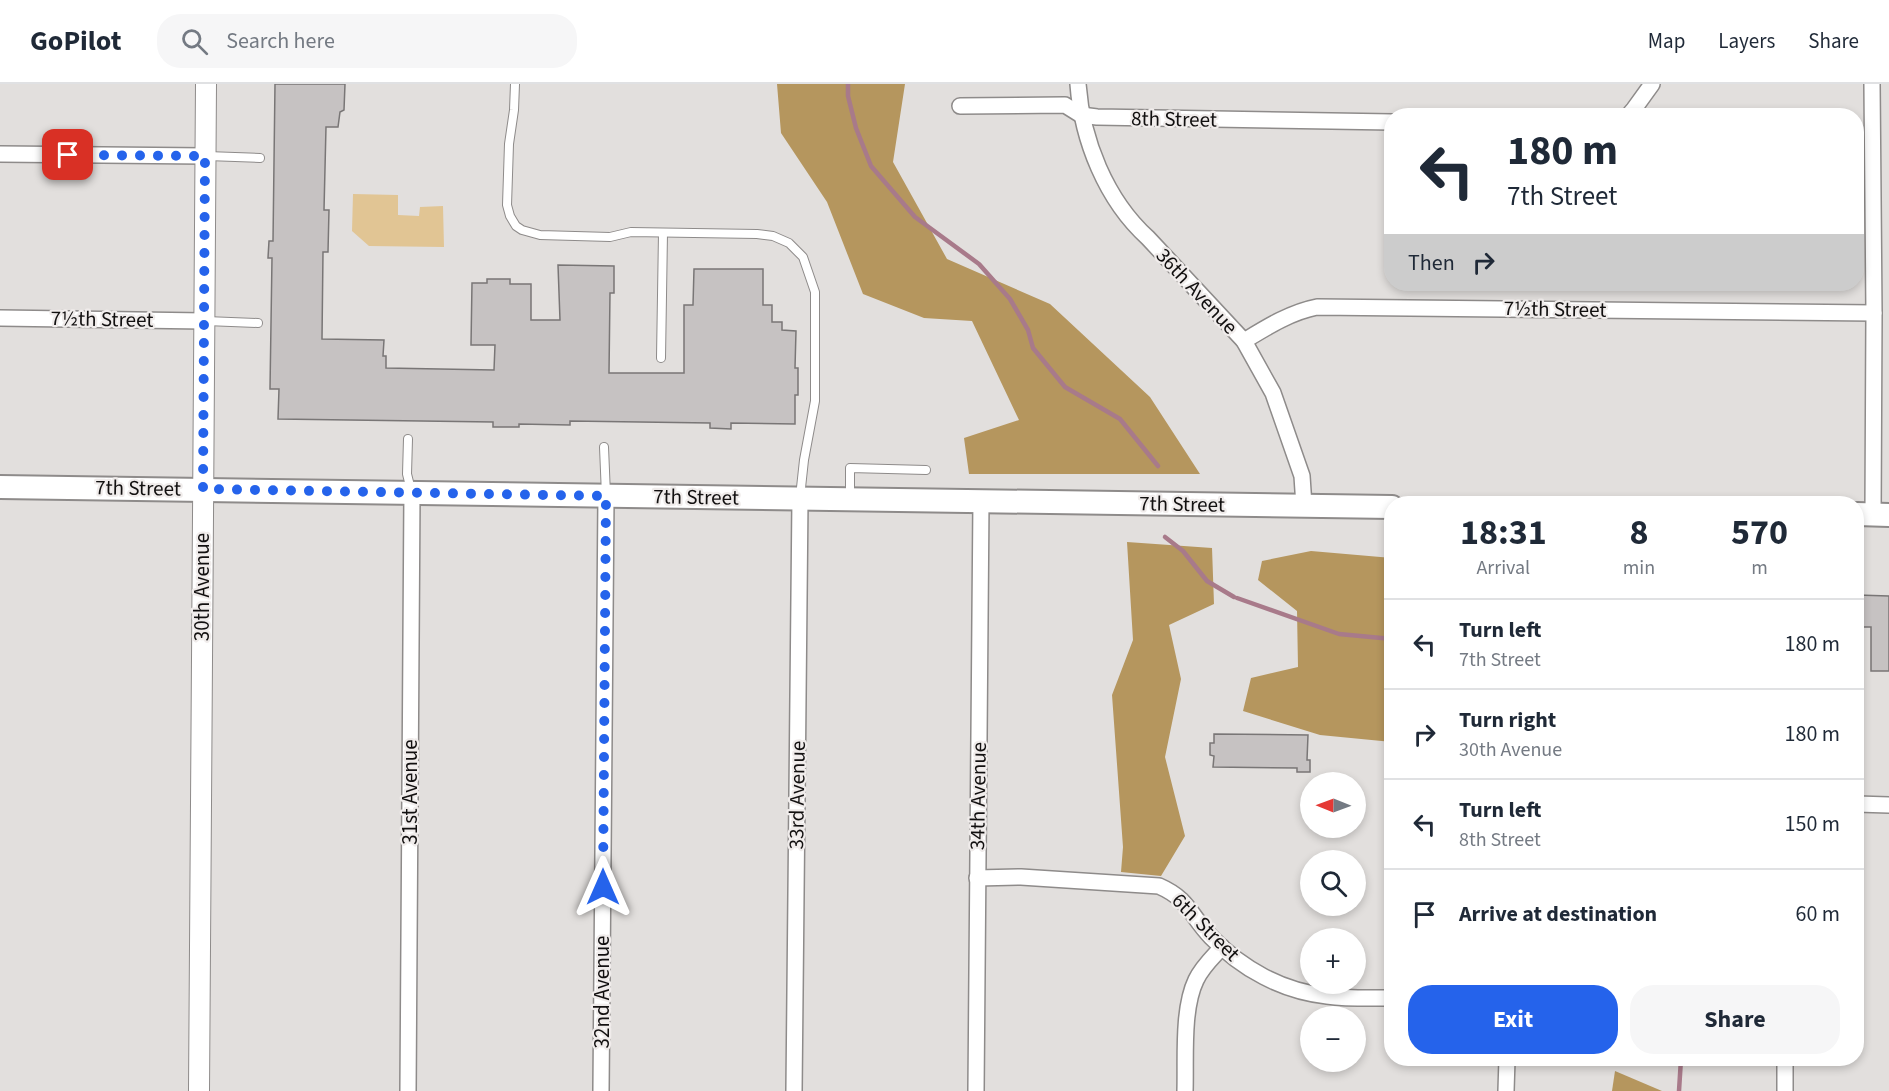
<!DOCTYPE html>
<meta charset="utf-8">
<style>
body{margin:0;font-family:"Source Sans 3",sans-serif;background:#f6f6f7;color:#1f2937;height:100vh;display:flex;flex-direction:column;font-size:22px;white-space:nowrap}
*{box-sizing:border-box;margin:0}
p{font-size:20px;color:#747a83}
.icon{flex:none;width:33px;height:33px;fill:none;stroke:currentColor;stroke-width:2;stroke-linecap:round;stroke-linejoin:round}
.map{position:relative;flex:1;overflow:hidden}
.side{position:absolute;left:1384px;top:412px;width:480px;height:570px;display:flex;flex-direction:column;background:#fff;border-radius:24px;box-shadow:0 3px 9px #0003}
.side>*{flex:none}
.hud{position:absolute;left:1384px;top:24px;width:480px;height:183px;border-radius:24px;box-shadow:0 3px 9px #0003;background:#fff;color:#1f2937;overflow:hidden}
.needle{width:39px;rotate:271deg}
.tools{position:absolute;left:1300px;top:688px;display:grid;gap:12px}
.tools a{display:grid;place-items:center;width:66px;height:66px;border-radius:50%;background:#fff;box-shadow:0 3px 9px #0003;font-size:30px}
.pin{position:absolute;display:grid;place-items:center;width:51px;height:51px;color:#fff;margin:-26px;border-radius:12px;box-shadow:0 3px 9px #0006}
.me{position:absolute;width:66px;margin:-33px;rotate:0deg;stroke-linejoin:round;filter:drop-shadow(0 0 4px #0008)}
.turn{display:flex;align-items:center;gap:21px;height:126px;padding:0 24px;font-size:27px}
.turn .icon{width:78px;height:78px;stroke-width:2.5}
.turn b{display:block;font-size:42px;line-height:51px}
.then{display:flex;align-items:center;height:57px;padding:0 24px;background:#0003;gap:12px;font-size:22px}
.eta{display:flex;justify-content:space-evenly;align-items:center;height:102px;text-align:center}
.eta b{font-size:36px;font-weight:700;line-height:42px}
.primary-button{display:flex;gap:12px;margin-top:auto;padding:12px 24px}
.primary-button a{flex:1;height:69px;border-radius:24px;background:#2563eb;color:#fff;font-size:24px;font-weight:700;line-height:69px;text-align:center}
.primary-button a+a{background:#f6f6f7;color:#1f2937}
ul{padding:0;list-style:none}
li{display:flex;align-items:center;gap:18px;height:90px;padding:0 24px;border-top:2px solid #e0e1e3}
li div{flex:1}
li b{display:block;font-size:22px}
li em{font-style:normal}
header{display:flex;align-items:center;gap:36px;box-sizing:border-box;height:84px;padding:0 30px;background:#fff;border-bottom:2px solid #e0e1e3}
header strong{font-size:28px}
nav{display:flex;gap:33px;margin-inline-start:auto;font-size:21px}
.search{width:420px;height:54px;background:#f6f6f7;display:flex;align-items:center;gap:15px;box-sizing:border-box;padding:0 21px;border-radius:24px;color:#747a83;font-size:22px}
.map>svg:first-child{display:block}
.green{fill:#e1c594}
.forest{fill:#b5965e}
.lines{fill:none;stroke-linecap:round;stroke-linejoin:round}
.stream{stroke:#a87a8a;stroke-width:4.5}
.building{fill:#c6c2c2;stroke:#797676;stroke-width:1.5}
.service-casing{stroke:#8e8b8a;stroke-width:10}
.minor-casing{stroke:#8e8b8a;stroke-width:18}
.tertiary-casing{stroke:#8e8b8a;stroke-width:22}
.secondary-casing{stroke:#8e8b8a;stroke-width:26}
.service{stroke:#fff;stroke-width:8}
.minor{stroke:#fff;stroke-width:15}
.tertiary{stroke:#fff;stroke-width:20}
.secondary{stroke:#fff;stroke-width:22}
.route{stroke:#2563eb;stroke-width:10;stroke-dasharray:0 18}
.labels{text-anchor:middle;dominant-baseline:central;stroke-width:4.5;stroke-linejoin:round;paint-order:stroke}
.street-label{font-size:21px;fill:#121010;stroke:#f0eceb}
</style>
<header>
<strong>GoPilot</strong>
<div class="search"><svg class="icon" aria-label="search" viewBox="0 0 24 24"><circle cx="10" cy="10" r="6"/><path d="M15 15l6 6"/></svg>Search here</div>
<nav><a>Map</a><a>Layers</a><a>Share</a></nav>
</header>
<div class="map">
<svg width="1889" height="1007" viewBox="0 0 1889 1007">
<rect width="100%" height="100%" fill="#e2dfdd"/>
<path class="green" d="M353 110 398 111V131L419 132 420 123 443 122 444 163 369 162 352 147Z"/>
<g class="forest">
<path d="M777 0H905L893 78 947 175 1050 220 1150 313 1200 390H969L964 354 1019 336 972 237 924 234 863 210 827 118 781 49Z"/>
<path d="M1127 458 1212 464 1214 520 1169 541 1181 595 1165 673 1185 752 1161 792 1121 788 1123 763 1112 611 1133 556Z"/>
<path d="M1311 467 1392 474V658L1320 651 1243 627 1251 594 1298 583 1297 527 1258 496 1262 477Z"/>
<path d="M1615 987 1662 1007H1612Z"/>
</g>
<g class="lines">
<g class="stream">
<path d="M848 0V12L856 44 871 82 915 133 979 180 1010 215 1028 246 1033 264 1065 303 1120 335 1158 382"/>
<path d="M1165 453 1183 467 1207 497 1234 513"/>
<path d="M1237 514 1339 550 1392 555"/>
<path d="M1679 1007 1681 975"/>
</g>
</g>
<g class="building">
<path d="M275 0H345L344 26 340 28 338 43H326L324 126H329L328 168H323L322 255 384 256 383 272H386V284L494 286 495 261H471L472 199H487V195H510V200H531V236H560L558 181 614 182V209H610L609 289H684V221H693L694 185H763V221H772V238H782V246L796 247 795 284H798V311H795V340L731 339V345L710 344V339L570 337V341L519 340V343H493V338L278 335 279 305H270L272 174H268L269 157H273Z"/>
<path d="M1857 511 1889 512V587H1871V543H1857Z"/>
<path d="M1214 650 1308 651 1307 676H1310V688H1297V684L1213 683 1214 672 1210 671V659H1214Z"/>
</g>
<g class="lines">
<g class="service-casing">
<g id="service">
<path d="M515 0 514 26 509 60 507 121 510 132 516 142 522 146 540 151 610 153 631 148 757 150 773 152 789 159 803 173 815 208V317L804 376 800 413"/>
<path d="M207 72 260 74"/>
<path d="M206 237 258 239"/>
<path d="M661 274 663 149"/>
<path d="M408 355 407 390 411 406"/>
<path d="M604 363 606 411"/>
<path d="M850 414V384L926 386"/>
</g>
</g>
<g class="minor-casing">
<g id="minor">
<path d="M1078 0C1082 56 1106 116 1148 154L1244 257 1273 309 1302 392 1304 422"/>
<path d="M1872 0 1874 229 1873 431"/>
<path d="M960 22 1065 21 1081 31 1097 33 1392 38"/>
<path d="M1628 32 1634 25 1652 0"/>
<path d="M0 70 205 72"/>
<path d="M0 234 204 237"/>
<path d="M1244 257C1267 243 1291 228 1317 223L1874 229"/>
<path d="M1857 720 1889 721"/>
<path d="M977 794 1021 793 1159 802C1189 815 1190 831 1211 853 1242 885 1282 907 1327 912 1349 915 1371 914 1392 914"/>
<path d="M408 1007 412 409"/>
<path d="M601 1007 606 412"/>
<path d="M794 1007 800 415"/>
<path d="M976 1007 981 416"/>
<path d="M1185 1007C1186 974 1182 925 1196 896 1202 883 1213 873 1222 863"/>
<path d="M1506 1007 1507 975"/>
<path d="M1785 1007V975"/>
</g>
</g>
<g class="tertiary-casing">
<path id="tertiary" d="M199 1007 206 0"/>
</g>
<g class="secondary-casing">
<g id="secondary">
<path d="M0 403 1392 423"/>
<path d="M1857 430 1889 431"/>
</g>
</g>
<use href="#service" class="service"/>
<use href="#minor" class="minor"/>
<use href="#tertiary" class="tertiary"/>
<use href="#secondary" class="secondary"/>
</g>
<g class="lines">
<path class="route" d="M68 71 205 72 203 405 606 412 603 803"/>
</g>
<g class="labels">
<g class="street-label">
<text transform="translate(1174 35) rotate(1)">8th Street</text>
<text transform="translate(1197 207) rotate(47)">36th Avenue</text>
<text transform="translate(1555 225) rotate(1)">7½th Street</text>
<text transform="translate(102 235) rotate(1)">7½th Street</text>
<text transform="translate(138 404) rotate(1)">7th Street</text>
<text transform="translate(696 413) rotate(1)">7th Street</text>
<text transform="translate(1182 420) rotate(1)">7th Street</text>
<text transform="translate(202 503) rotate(-90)">30th Avenue</text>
<text transform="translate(410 708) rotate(-90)">31st Avenue</text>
<text transform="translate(797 711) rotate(-89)">33rd Avenue</text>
<text transform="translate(978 712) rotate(-89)">34th Avenue</text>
<text transform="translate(1206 843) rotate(45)">6th Street</text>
<text transform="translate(602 908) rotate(-90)">32nd Avenue</text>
</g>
</g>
</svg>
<div class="tools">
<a><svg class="needle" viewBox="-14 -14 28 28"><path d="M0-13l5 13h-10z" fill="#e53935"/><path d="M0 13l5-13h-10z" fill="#747a83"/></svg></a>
<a><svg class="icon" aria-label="search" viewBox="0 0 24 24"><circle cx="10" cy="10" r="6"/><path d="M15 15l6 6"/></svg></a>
<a>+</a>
<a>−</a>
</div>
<div class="pin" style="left:68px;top:71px;background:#d93025"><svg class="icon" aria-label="arrive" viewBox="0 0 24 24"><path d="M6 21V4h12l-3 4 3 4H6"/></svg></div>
<svg class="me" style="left:603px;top:803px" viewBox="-20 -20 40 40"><path d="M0-17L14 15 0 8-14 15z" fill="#2563eb" stroke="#fff" stroke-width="4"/></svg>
<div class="hud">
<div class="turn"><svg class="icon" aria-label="left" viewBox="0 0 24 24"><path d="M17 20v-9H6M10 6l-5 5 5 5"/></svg><div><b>180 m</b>7th Street</div></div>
<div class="then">Then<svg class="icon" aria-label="right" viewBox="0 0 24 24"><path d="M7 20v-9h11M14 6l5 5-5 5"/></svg></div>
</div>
<section class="side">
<div class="eta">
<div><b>18:31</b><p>Arrival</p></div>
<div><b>8</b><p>min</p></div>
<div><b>570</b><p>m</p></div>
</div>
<ul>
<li><svg class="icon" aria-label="left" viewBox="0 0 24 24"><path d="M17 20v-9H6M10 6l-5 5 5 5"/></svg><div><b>Turn left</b><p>7th Street</p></div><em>180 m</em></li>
<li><svg class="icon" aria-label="right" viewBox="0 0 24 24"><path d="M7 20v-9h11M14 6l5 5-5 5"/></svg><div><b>Turn right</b><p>30th Avenue</p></div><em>180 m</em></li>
<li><svg class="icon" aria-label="left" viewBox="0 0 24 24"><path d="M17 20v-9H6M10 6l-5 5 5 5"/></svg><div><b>Turn left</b><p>8th Street</p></div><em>150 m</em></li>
<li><svg class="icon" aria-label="arrive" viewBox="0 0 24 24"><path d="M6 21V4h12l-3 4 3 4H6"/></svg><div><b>Arrive at destination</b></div><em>60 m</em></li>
</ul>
<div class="primary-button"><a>Exit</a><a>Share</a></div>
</section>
</div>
